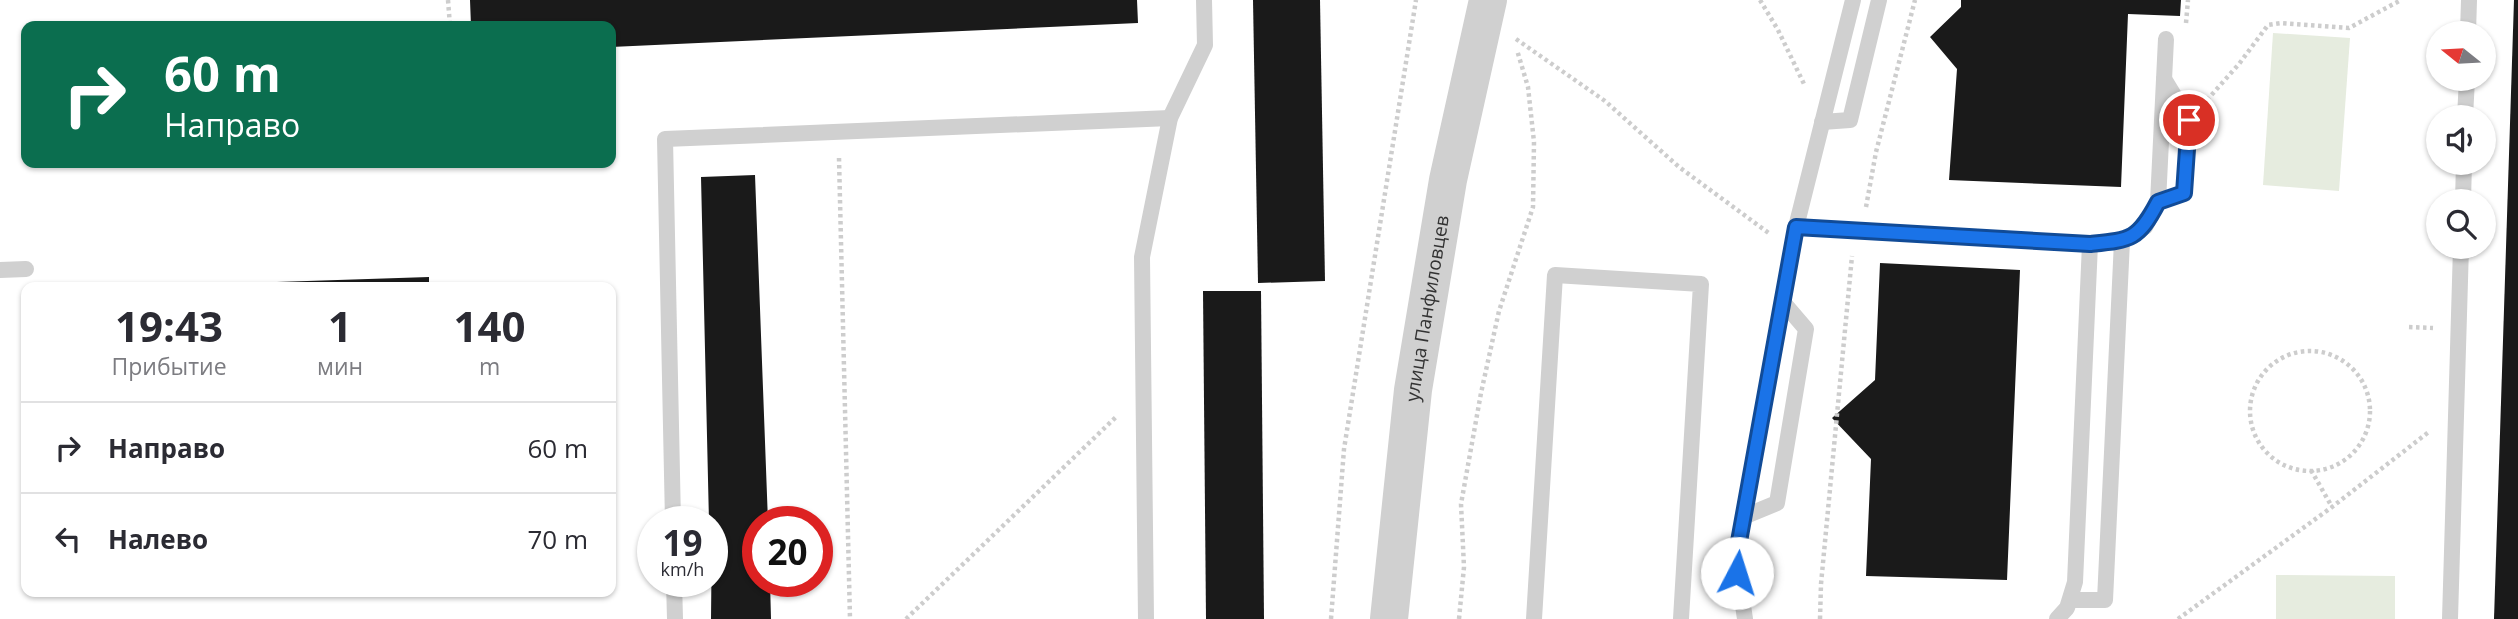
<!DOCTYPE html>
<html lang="ru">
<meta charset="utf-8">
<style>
body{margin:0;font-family:"Open Sans",sans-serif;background:#f2f2f3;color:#2b2b33;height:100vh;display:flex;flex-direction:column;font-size:26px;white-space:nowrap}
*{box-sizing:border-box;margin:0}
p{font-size:23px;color:#7c7c81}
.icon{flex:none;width:38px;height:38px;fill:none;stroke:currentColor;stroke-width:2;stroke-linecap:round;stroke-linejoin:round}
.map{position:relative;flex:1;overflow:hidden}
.sheet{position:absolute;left:21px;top:282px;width:595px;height:315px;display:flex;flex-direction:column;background:#fff;border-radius:14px;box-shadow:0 2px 5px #0004}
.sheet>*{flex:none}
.guide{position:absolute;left:21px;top:21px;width:595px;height:147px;border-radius:14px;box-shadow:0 2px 5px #0004;background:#0b6e4f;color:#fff;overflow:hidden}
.needle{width:46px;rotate:288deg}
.controls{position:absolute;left:2426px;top:21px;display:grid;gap:14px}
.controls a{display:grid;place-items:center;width:70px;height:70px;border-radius:50%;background:#fff;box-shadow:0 2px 5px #0004;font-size:35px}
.speed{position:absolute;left:637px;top:506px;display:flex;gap:14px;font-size:35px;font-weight:700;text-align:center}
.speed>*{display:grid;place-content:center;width:91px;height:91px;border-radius:50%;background:#fff;box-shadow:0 2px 5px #0004;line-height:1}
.speed small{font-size:18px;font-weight:400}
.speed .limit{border:10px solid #d22;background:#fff;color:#111}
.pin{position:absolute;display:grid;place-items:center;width:60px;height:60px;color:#fff;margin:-30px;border:4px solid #fff;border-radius:50%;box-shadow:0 2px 7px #0007}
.me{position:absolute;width:77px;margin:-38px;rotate:5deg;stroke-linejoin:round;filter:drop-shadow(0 0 5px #0008)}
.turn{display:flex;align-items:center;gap:24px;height:147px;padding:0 28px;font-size:32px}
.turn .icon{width:91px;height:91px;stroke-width:2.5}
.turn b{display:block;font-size:49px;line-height:60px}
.eta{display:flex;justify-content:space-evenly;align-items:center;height:119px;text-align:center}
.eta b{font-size:42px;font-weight:700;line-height:49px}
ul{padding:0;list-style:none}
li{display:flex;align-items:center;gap:21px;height:91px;padding:0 28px;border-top:2px solid #e1e1e2}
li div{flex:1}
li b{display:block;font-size:26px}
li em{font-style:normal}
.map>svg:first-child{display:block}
.green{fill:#e6ecdf}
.building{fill:#1a1a1a}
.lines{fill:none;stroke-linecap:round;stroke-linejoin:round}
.path{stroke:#cdcdcd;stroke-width:4.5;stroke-dasharray:3.5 3.5;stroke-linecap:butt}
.service{stroke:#d0d0d0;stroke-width:16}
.tertiary{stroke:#d0d0d0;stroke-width:38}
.route-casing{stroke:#114b97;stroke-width:18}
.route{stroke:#1a73e8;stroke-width:12}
.labels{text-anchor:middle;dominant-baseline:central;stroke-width:7;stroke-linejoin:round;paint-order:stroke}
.street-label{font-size:19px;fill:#333;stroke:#fff}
</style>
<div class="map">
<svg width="2518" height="619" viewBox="0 0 2518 619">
<rect width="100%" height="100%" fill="#fff"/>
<g class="green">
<path d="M2273 33 2350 38 2339 191 2263 185Z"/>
<path d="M2276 575 2395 576V619H2276Z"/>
</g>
<g class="building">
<path d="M470 0H1137L1138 23 611 47V26H471Z"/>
<path d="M1253 0H1320L1325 281 1258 283Z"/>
<path d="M1961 0H2181L2180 16 2128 14 2121 187 1949 180 1957 69 1930 37 1961 7Z"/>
<path d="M2514 0H2518V619H2494Z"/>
<path d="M755 175 768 522H758V581H770L771 619H711L712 522H709L701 177Z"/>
<path d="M1880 263 2020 270 2007 580 1866 576 1871 459 1832 418 1875 380Z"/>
<path d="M429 277V287H186V285Z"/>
<path d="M1203 291H1261L1264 619H1206Z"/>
</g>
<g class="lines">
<g class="path">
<path d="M448 0 450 26"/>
<path d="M1760 0 1778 30 1804 84"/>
<path d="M2186 23 2188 0"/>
<path d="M1516 39 1605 101 1679 167 1770 234"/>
<path d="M2207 100 2239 64 2268 25 2281 23 2349 28 2401 0"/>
<path d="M839 158 850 619"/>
<path d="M1866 207 1876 152 1915 0"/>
<path d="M2409 327 2433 328"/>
<circle cx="2310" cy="411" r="60"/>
<path d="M2311 470 2332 507"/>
<path d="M906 619 1117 416"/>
<path d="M1331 619 1344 449 1416 0"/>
<path d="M1459 619 1464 567 1461 504 1481 393 1499 311 1533 207 1534 142 1528 87 1517 50"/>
<path d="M1820 619 1821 584 1852 256"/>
<path d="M2178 619 2332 507 2430 431"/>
</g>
<g class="service">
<path d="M2468 33 2469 0"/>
<path d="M2465 117 2467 79"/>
<path d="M1822 122 1850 120 1879 0"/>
<path d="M2463 201 2464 163"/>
<path d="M2158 202 2184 193 2189 120 2164 79"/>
<path d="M1796 227 2090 244 2075 582 2067 608 2057 619"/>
<path d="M2090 244 2122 241 2145 227 2158 202 2166 39"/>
<path d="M0 270 26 269"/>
<path d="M1743 517 1777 503 1806 329 1782 301"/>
<path d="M673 522 665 139 1170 118"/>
<path d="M674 581 675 619"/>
<path d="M2071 600H2105L2122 241"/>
<path d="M1146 619 1142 257 1170 118 1205 45 1204 0"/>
<path d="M1534 619 1555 275 1701 284 1681 619"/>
<path d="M1745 619 1736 558 1796 227 1853 0"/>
<path d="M2450 619 2461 247"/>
</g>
<path class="tertiary" id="s1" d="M1389 619 1413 390 1448 180 1488 0"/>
</g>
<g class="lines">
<g class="route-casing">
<path id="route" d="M1737 573 1736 558 1796 227 2090 244C2131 240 2138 240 2158 202L2184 193 2189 120"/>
</g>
<use href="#route" class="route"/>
</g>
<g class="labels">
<g class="street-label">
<text stroke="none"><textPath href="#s1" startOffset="313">улица Панфиловцев</textPath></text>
</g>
</g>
</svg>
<div class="controls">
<a><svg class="needle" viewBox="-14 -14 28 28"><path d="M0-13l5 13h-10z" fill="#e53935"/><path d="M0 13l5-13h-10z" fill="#7c7c81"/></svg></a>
<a><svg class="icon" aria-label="sound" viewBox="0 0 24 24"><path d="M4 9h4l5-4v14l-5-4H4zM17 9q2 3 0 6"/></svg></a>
<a><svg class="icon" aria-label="search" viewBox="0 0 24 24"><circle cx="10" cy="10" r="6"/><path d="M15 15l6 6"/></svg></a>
</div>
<div class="speed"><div>19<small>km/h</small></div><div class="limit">20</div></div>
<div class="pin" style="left:2189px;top:120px;background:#d93025"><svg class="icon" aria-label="arrive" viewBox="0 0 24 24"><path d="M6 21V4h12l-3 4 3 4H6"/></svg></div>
<svg class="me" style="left:1737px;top:573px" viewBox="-20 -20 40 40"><circle r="19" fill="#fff"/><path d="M0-13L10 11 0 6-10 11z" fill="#1a73e8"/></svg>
<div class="guide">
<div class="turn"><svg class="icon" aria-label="right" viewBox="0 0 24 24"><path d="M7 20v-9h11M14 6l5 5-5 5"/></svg><div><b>60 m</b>Направо</div></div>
</div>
<section class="sheet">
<div class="eta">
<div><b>19:43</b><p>Прибытие</p></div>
<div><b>1</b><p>мин</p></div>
<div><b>140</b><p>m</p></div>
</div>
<ul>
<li><svg class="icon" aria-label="right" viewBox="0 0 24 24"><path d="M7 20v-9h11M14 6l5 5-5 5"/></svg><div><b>Направо</b></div><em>60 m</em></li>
<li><svg class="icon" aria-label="left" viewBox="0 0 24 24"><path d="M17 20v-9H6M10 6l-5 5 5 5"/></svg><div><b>Налево</b></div><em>70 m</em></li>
</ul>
</section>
</div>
